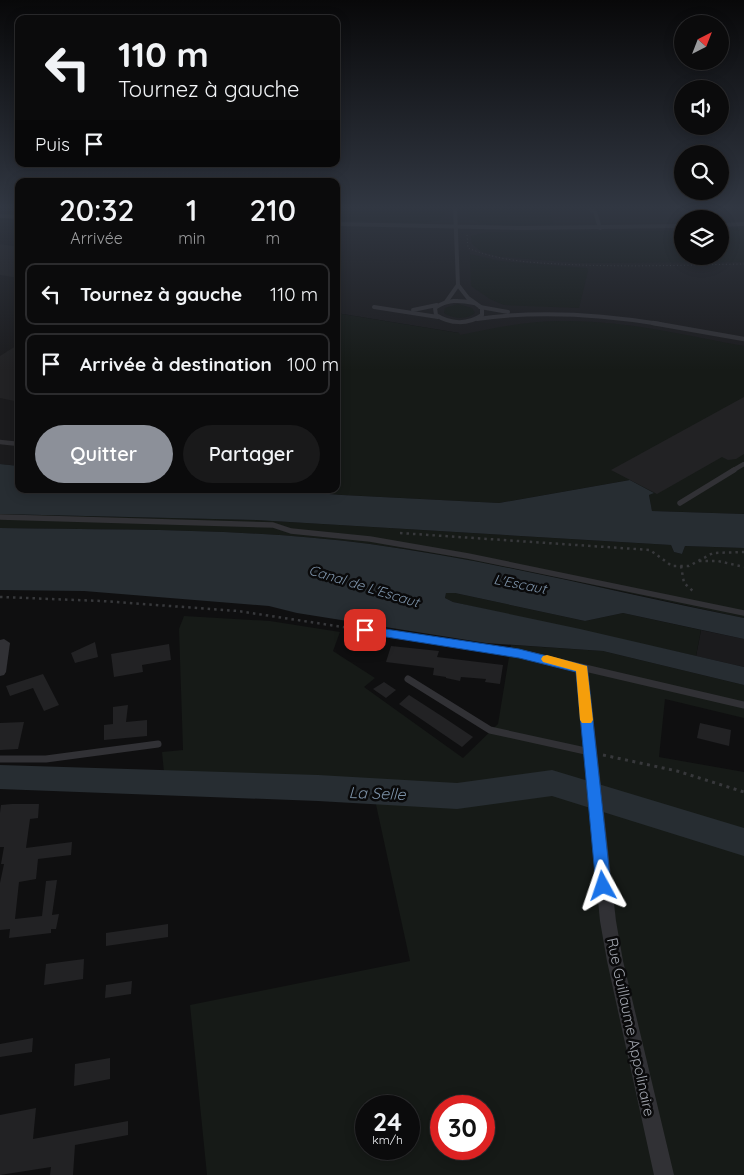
<!DOCTYPE html>
<html lang="fr">
<meta charset="utf-8">
<style>
body{margin:0;font-family:Quicksand,sans-serif;background:#19191a;color:#f1f3f6;height:100vh;display:flex;flex-direction:column;font-size:19px;white-space:nowrap}
*{box-sizing:border-box;margin:0}
p{font-size:16px;color:#9a9b9d}
.icon{flex:none;width:28px;height:28px;fill:none;stroke:currentColor;stroke-width:2;stroke-linecap:round;stroke-linejoin:round}
.map{position:relative;flex:1;overflow:hidden}
.details{position:absolute;left:15px;top:178px;width:325px;height:315px;display:flex;flex-direction:column;background:#0b0b0c;border-radius:10px;box-shadow:0 2px 12px #0003,0 0 0 1px #2b2b2d}
.details>*{flex:none}
.top-card{position:absolute;left:15px;top:15px;width:325px;height:152px;border-radius:10px;box-shadow:0 2px 12px #0003,0 0 0 1px #2b2b2d;background:#0b0b0c;color:#f1f3f6;overflow:hidden}
.needle{width:32px;rotate:42deg}
.fabs{position:absolute;left:674px;top:15px;display:grid;gap:10px}
.fabs a{display:grid;place-items:center;width:55px;height:55px;border-radius:50%;background:#0b0b0c;box-shadow:0 2px 12px #0003,0 0 0 1px #2b2b2d;font-size:25px}
.speed{position:absolute;left:355px;top:1095px;display:flex;gap:10px;font-size:25px;font-weight:700;text-align:center}
.speed>*{display:grid;place-content:center;width:65px;height:65px;border-radius:50%;background:#0b0b0c;box-shadow:0 2px 12px #0003,0 0 0 1px #2b2b2d;line-height:1}
.speed small{font-size:12px;font-weight:400}
.speed .limit{border:8px solid #d22;background:#fff;color:#111}
.pin{position:absolute;display:grid;place-items:center;width:42px;height:42px;color:#fff;margin:-21px;border-radius:10px;box-shadow:0 2px 8px #0006}
.me{position:absolute;width:55px;margin:-28px;rotate:355deg;stroke-linejoin:round;filter:drop-shadow(0 0 4px #0008)}
.turn{display:flex;align-items:center;gap:18px;height:105px;padding:0 20px;font-size:22px}
.turn .icon{width:65px;height:65px;stroke-width:2.5}
.turn b{display:block;font-size:35px;line-height:42px}
.then{display:flex;align-items:center;height:48px;padding:0 20px;background:#0003;gap:10px;font-size:19px}
.eta{display:flex;justify-content:space-evenly;align-items:center;height:85px;text-align:center}
.eta b{font-size:30px;font-weight:600;line-height:35px}
.cta{display:flex;gap:10px;margin-top:auto;padding:10px 20px}
.cta a{flex:1;height:58px;border-radius:30px;background:#8c9099;color:#fff;font-size:20px;font-weight:600;line-height:58px;text-align:center}
.cta a+a{background:#19191a;color:#f1f3f6}
ul{padding:0;list-style:none}
li{display:flex;align-items:center;gap:15px;height:62px;margin:0 10px 8px;padding:0 10px;border:2px solid #2b2b2d;border-radius:10px}
li div{flex:1}
li b{display:block;font-size:19px}
li em{font-style:normal}
.map>svg:first-child{display:block}
.built{fill:#1b1b1d;fill-rule:evenodd}
.green{fill:#161a17;fill-rule:evenodd}
.water{fill:#272d32}
.lines{fill:none;stroke-linecap:round;stroke-linejoin:round}
.river{fill:#272d32;fill-rule:evenodd}
.building{fill:#222224}
.path-far2{stroke:#37383b;stroke-width:1;stroke-dasharray:1 2.5;stroke-linecap:butt}
.path-far1{stroke:#37383b;stroke-width:2.5;stroke-dasharray:2.5 4;stroke-linecap:butt}
.path{stroke:#37383b;stroke-width:3;stroke-dasharray:3 4.5;stroke-linecap:butt}
.service-far3{stroke:#313135;stroke-width:4}
.service-far2{stroke:#313135;stroke-width:4.5}
.service-far1{stroke:#313135;stroke-width:5.5}
.service{stroke:#313135;stroke-width:7}
.minor{fill:#313135;fill-rule:evenodd}
.route{fill:#1a73e8;stroke:#114b97}
.slow{fill:#f59e0b}
.labels{text-anchor:middle;dominant-baseline:central;stroke-width:5;stroke-linejoin:round;paint-order:stroke}
.water-label{font-size:14px;font-style:italic;fill:#7c91a7;stroke:#0a0a0b}
.near-street-label{font-size:15px;fill:#a2a6af;stroke:#0a0a0b}
.near-water-label{font-size:16px;font-style:italic;fill:#7c91a7;stroke:#0a0a0b}
</style>
<div class="map">
<svg width="744" height="1175" viewBox="0 0 744 1175">
<rect width="100%" height="100%" fill="#0f0f10"/>
<g class="built">
<path d="M0 206H19V466L0 464Z"/>
<path d="M336 206H744V397L465 377 459 333 336 313ZM682 219H720V256H682Z"/>
<path d="M701 630 744 639V667L696 656Z"/>
</g>
<g class="green">
<path d="M468 206H548L553 224C535 224 483 230 470 218Z"/>
<path d="M336 211 447 212 440 220 422 223 336 220Z"/>
<path d="M744 228V262L580 263 502 257 482 252 472 244 471 236 488 232 682 231V256H720V229Z"/>
<path d="M470 254 500 261 587 268 588 271 579 308 504 305 490 299 471 286Z"/>
<path d="M458 304 472 308 475 313C466 320 453 319 444 313L445 308Z"/>
<path d="M336 313 459 333 460 335C494 328 528 321 562 321 623 320 684 335 744 346V514L652 511 649 495 653 493 630 480 499 503 342 495 266 489H336Z"/>
<path d="M0 514 256 520 671 545 674 552 682 554 685 546 744 548V618C620 592 495 561 370 544 248 528 123 530 0 528Z"/>
<path d="M446 593H455L585 621 623 613 701 630 696 656 453 602 445 598Z"/>
<path d="M184 616 270 621 340 632 333 651 375 678 364 687 463 758 498 724 511 645 603 651 744 685V718L665 699 659 757 744 772V1175H207L190 1005 410 961 375 800 166 793 162 752 183 750 179 629ZM366 1106H409V1149H366ZM441 1106H484V1149H441Z"/>
</g>
<g class="water">
<path d="M0 464 19 466V489H266L342 495 499 503 630 480 654 493 649 495 652 511 744 514V548L685 546 682 554 674 552 671 545 256 520 0 514Z"/>
<path d="M0 528C123 530 248 528 370 544 496 561 619 593 744 618V639L623 613 585 621 455 593H446L445 598 453 602 580 629 744 667V685L603 651 486 643 297 613 269 606 84 591 0 590Z"/>
</g>
<g class="lines">
<path class="river" d="M0 765 318 775 457 783 552 770 744 828V856L552 796 457 809 318 801 0 789Z"/>
</g>
<g class="building">
<path d="M0 244 19 247V278L0 275Z"/>
<path d="M19 344V402L0 398V356Z"/>
<path d="M744 397V454L736 459 728 460 722 457 657 494 611 470Z"/>
<path d="M95 642 98 657 75 663 71 653Z"/>
<path d="M169 644 171 660 142 665 143 672 114 677 111 654Z"/>
<path d="M391 646 439 651 437 657 503 665 500 684 485 682 486 679 461 677 460 681 446 678V677L433 675 434 668 386 662Z"/>
<path d="M43 674 59 705 44 711 33 688 10 696 6 686Z"/>
<path d="M384 682 396 690 386 698 373 689Z"/>
<path d="M409 695 443 717 473 737 462 747 399 704Z"/>
<path d="M128 705 126 722 147 720V736L104 740V725L113 724V707Z"/>
<path d="M24 722 18 749 0 750V723Z"/>
<path d="M700 723 731 730 729 746 697 738Z"/>
<path d="M12 804H39L38 818 30 819 26 848 72 842 71 855 38 859 36 879 19 882 15 919 42 916 46 881 57 880 52 915 59 914 56 929H51V933L9 938 10 929 0 930V883L4 864H1L4 847H0V813L1 805Z"/>
<path d="M168 924V937L106 946V933Z"/>
<path d="M84 959 83 979 44 985 46 964Z"/>
<path d="M132 981 131 994 105 998 106 985Z"/>
<path d="M33 1038 32 1052 0 1057V1044Z"/>
<path d="M110 1058V1079L74 1086 75 1064Z"/>
<path d="M36 1108 33 1139 128 1121V1135L75 1145 73 1175H50L51 1167 0 1175V1115Z"/>
</g>
<g class="lines">
<g class="path-far2">
<path d="M662 206 665 213 705 214"/>
<path d="M467 235 468 248C503 263 542 263 580 265 635 267 689 265 744 264"/>
</g>
<g class="path-far1">
<path d="M400 533 650 550 672 566H689L713 553 744 552"/>
<path d="M699 561H718L744 567"/>
<path d="M681 566 684 583 694 592"/>
<path d="M0 597 102 601 238 611 356 629"/>
</g>
<path class="path" d="M603 755 677 771 744 792"/>
<g class="service-far3">
<path d="M590 206 591 210 595 212 600 228"/>
<path d="M458 285 468 298 482 308V315C468 325 450 324 436 315L435 308C447 299 460 300 474 303"/>
<path d="M446 302 458 285 455 206"/>
<path d="M374 307 438 317"/>
<path d="M480 307 508 312"/>
<path d="M413 310 437 305"/>
<path d="M477 319C539 310 599 314 660 324"/>
</g>
<g class="service-far2">
<path d="M653 323 744 339"/>
<path d="M0 442 19 444"/>
<path d="M732 471 744 464"/>
</g>
<g class="service-far1">
<path d="M680 503 734 470"/>
<path d="M0 517 273 525 291 531 370 539 468 556 744 613"/>
<path d="M365 630 530 656"/>
</g>
<g class="service">
<path d="M525 654 744 705"/>
<path d="M408 679 490 730 590 752"/>
<path d="M0 759H46L158 744"/>
</g>
<g class="minor">
<path d="M0 214 19 215V219L0 218Z"/>
<path d="M336 222 522 226 682 224V228L522 230 336 226Z"/>
<path d="M744 222V226L720 227V223Z"/>
<path d="M4 639 10 643 6 672 4 675 0 676V640Z"/>
<path d="M582 665 586 666 588 669 616 921 623 961 674 1175H654L607 961 600 921 576 669 578 666Z"/>
</g>
</g>
<linearGradient id="sky" x2="0" y2="1"><stop stop-color="#080809"/><stop offset="0.56" stop-color="#313742"/><stop offset="1" stop-color="#313742" stop-opacity="0"/></linearGradient>
<rect width="744" height="370" fill="url(#sky)"/>
<path class="route" d="M365 626 519 649 587 666 611 886 609 891 603 893 598 891 596 886 576 672 519 658 361 633 359 630Z"/>
<path class="slow" d="M547 655 587 666 593 720 591 723H582L580 720 576 671 543 662 541 659 543 656Z"/>
<g class="labels">
<g class="water-label">
<text transform="translate(520 584) rotate(11)">L'Escaut</text>
<text transform="translate(364 586) rotate(17)">Canal de L'Escaut</text>
</g>
<g class="near-street-label">
<text transform="translate(631 1027) rotate(78)">Rue Guillaume Appolinaire</text>
</g>
<g class="near-water-label">
<text transform="translate(377 793) rotate(2)">La Selle</text>
</g>
</g>
</svg>
<div class="fabs">
<a><svg class="needle" viewBox="-14 -14 28 28"><path d="M0-13l5 13h-10z" fill="#e53935"/><path d="M0 13l5-13h-10z" fill="#9a9b9d"/></svg></a>
<a><svg class="icon" aria-label="sound" viewBox="0 0 24 24"><path d="M4 9h4l5-4v14l-5-4H4zM17 9q2 3 0 6"/></svg></a>
<a><svg class="icon" aria-label="search" viewBox="0 0 24 24"><circle cx="10" cy="10" r="6"/><path d="M15 15l6 6"/></svg></a>
<a><svg class="icon" aria-label="layers" viewBox="0 0 24 24"><path d="M12 4l9 5-9 5-9-5zM3 14l9 5 9-5"/></svg></a>
</div>
<div class="speed"><div>24<small>km/h</small></div><div class="limit">30</div></div>
<div class="pin" style="left:365px;top:630px;background:#d93025"><svg class="icon" aria-label="arrive" viewBox="0 0 24 24"><path d="M6 21V4h12l-3 4 3 4H6"/></svg></div>
<svg class="me" style="left:603px;top:886px" viewBox="-20 -20 40 40"><path d="M0-17L14 15 0 8-14 15z" fill="#1a73e8" stroke="#fff" stroke-width="4"/></svg>
<div class="top-card">
<div class="turn"><svg class="icon" aria-label="left" viewBox="0 0 24 24"><path d="M17 20v-9H6M10 6l-5 5 5 5"/></svg><div><b>110 m</b>Tournez à gauche</div></div>
<div class="then">Puis<svg class="icon" aria-label="arrive" viewBox="0 0 24 24"><path d="M6 21V4h12l-3 4 3 4H6"/></svg></div>
</div>
<section class="details">
<div class="eta">
<div><b>20:32</b><p>Arrivée</p></div>
<div><b>1</b><p>min</p></div>
<div><b>210</b><p>m</p></div>
</div>
<ul>
<li><svg class="icon" aria-label="left" viewBox="0 0 24 24"><path d="M17 20v-9H6M10 6l-5 5 5 5"/></svg><div><b>Tournez à gauche</b></div><em>110 m</em></li>
<li><svg class="icon" aria-label="arrive" viewBox="0 0 24 24"><path d="M6 21V4h12l-3 4 3 4H6"/></svg><div><b>Arrivée à destination</b></div><em>100 m</em></li>
</ul>
<div class="cta"><a>Quitter</a><a>Partager</a></div>
</section>
</div>
